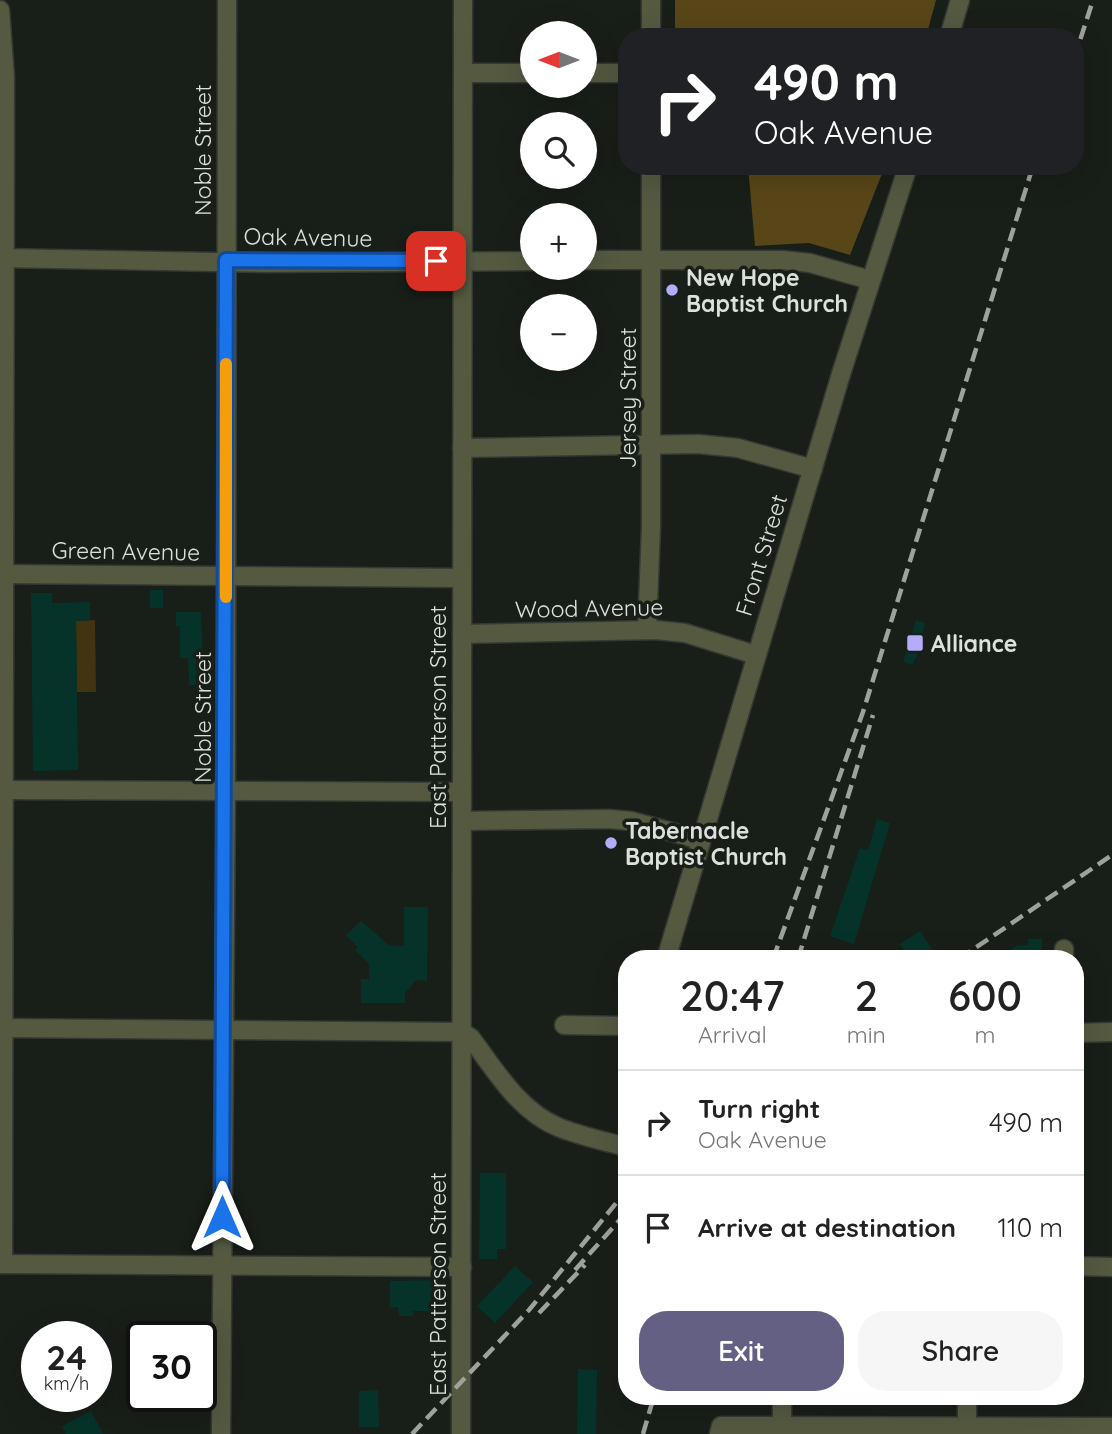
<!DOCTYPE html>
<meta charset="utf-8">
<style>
body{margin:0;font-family:Quicksand,sans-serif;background:#f6f6f6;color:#222;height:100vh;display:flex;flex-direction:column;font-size:26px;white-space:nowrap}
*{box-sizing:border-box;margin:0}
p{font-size:23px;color:#767676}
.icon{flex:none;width:38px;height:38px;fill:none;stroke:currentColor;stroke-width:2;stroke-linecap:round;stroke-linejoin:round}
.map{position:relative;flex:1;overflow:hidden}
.panel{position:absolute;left:618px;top:950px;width:466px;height:455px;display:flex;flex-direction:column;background:#fff;border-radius:28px;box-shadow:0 7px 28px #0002}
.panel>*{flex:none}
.banner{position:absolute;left:618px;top:28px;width:466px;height:147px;border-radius:28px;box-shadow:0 7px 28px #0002;background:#202124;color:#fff;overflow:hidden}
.needle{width:46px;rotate:270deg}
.buttons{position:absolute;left:520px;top:21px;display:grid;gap:14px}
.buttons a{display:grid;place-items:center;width:77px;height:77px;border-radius:50%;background:#fff;box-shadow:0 7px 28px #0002;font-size:35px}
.speed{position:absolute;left:21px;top:1321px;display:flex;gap:14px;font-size:35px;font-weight:700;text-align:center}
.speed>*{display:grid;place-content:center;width:91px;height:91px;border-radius:50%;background:#fff;box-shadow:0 7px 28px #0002;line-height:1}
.speed small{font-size:18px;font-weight:400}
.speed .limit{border:4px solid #111;border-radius:10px;background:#fff;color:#111}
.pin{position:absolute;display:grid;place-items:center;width:60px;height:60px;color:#fff;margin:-30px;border-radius:14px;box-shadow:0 4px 10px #0006}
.me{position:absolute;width:77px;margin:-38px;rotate:0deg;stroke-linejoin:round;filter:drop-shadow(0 0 5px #0008)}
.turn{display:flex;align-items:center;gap:24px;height:147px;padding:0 21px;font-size:32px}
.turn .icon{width:91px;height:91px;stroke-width:2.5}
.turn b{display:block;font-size:49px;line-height:60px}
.eta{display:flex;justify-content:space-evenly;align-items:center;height:119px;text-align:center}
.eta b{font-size:42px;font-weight:600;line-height:49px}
.action{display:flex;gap:14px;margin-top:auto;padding:14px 21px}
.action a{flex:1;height:80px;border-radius:28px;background:#646083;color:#fff;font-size:28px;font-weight:600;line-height:80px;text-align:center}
.action a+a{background:#f6f6f6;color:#222}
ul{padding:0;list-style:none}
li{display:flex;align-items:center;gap:21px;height:105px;padding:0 21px;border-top:2px solid #e0e0e0}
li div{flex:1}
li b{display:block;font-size:26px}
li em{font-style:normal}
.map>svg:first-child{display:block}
.green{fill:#423411}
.forest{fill:#584618}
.building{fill:#063329}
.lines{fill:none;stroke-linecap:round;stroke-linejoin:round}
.minor-casing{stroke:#343934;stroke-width:21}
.minor{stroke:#545940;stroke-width:18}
.rail{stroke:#9da29d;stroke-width:4.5;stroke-dasharray:14 7;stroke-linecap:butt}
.route-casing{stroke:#114b97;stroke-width:18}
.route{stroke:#1a73e8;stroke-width:12}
.slow{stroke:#f59e0b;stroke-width:12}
.poi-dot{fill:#b4acf9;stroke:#181e18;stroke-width:2.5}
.labels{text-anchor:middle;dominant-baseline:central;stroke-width:7;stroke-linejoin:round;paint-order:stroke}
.street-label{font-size:23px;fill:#dde1dd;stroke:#181e18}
.poi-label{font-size:23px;font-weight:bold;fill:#dde1dd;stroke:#181e18;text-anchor:start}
</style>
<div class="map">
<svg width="1112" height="1434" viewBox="0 0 1112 1434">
<rect width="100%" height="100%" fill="#181e18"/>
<path class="green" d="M95 620 96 692H77L76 621Z"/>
<g class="forest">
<path d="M675 0H936L926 37H675Z"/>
<path d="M748 166H885L850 255 809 243 755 246Z"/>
</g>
<g class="building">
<rect x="150" y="590" width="13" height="18"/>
<path d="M31 593H52V603L90 602V620L76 621 78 770 33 771Z"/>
<path d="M176 612H201L203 668 204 674H209V685H189L188 658H180V626H176Z"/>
<path d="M916 620 925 623 918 653 912 665 903 662Z"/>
<path d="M877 819 890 823 854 944 830 936 860 848 868 850Z"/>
<path d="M404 907H428L427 981 416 980 405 993V1003H361V979H369V964L355 950 358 947 346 935 361 921 390 946H404Z"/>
<path d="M920 931 935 954 928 959H888L903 949 900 944Z"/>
<path d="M1028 939H1042V959H1009V951L1018 945H1028Z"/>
<path d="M480 1173H506V1249H497V1259H479Z"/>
<path d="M515 1266 533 1282 495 1323 477 1306Z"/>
<path d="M445 1280V1311H413V1316H399L398 1307 390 1308V1281Z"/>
<path d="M578 1369 597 1370 596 1434H577Z"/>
<path d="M378 1390 379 1427H359V1391Z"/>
<path d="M91 1411 103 1434H66L62 1426Z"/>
</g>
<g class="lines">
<g class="minor-casing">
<g id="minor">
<path d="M0 10 5 77 3 1264"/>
<path d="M651 37V0"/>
<path d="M949 37 960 0"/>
<path d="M463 73H532"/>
<path d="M584 73H626"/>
<path d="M0 258 264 263 532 261"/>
<path d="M584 260H782L810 263 870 280"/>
<path d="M462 448 698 444 738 448 813 469"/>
<path d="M0 574 462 578"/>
<path d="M647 630 651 527V166"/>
<path d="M462 634 656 630 685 633 756 655"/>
<path d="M0 790 462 792"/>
<path d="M462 821 609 819 631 821 701 840"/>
<path d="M666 959 841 374 908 166"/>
<path d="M1064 959V949"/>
<path d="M564 1025 626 1026"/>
<path d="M0 1028 462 1032"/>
<path d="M462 1032 471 1038C495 1070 519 1111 558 1127 580 1136 604 1141 626 1147"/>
<path d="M1074 1033 1112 1032"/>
<path d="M0 1264 462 1267"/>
<path d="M1074 1266 1112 1267"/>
<path d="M221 1434 226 791 227 0"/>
<path d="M461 1434 463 0"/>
<path d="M719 1434 721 1426 1112 1427"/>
<path d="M782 1434V1396"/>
<path d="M967 1434V1396"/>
</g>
</g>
<use href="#minor" class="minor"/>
<g class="rail">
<path d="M1074 59 1093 0"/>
<path d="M773 959 863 712 1033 166"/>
<path d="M798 959 873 715"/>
<path d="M959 959 1112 855"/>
<path d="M575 1270 626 1213"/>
<path d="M539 1313 585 1265"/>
<path d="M412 1434 529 1310 626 1191"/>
<path d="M643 1434 654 1396"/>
</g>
</g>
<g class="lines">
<g class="route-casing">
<path id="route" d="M222 1217 226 260 436 261"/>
</g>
<use href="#route" class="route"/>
<path class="slow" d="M226 597V364"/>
</g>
<g class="poi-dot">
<circle cx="672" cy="290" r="7"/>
<rect x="906" y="634" width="18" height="18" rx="3.5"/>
<circle cx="611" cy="843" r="7"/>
</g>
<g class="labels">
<g class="street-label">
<text transform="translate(202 150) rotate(-90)">Noble Street</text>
<text transform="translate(308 237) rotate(1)">Oak Avenue</text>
<text transform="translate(627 398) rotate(-90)">Jersey Street</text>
<text transform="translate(126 551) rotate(1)">Green Avenue</text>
<text transform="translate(761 555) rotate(-73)">Front Street</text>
<text transform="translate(589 608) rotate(-1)">Wood Avenue</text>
<text transform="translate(202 717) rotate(-90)">Noble Street</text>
<text transform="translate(437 717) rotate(-90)">East Patterson Street</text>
<text transform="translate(437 1284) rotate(-90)">East Patterson Street</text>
</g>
<g class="poi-label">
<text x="686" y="277">New Hope<tspan x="686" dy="26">Baptist Church</tspan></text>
<text x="931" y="643">Alliance</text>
<text x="625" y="830">Tabernacle<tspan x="625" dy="26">Baptist Church</tspan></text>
</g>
</g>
</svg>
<div class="buttons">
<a><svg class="needle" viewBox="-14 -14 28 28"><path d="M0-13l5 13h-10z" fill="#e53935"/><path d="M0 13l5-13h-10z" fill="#767676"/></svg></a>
<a><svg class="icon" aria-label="search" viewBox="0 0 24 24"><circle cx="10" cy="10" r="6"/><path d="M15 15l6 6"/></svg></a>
<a>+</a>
<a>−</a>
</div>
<div class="speed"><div>24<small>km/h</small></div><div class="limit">30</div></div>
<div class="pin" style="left:436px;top:261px;background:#d93025"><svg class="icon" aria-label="arrive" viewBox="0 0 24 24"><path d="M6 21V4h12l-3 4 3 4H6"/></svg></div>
<svg class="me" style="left:222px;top:1217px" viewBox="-20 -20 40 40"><path d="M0-17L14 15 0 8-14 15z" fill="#1a73e8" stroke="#fff" stroke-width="4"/></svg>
<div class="banner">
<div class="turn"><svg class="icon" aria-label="right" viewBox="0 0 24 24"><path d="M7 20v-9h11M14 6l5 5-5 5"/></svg><div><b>490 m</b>Oak Avenue</div></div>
</div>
<section class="panel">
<div class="eta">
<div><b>20:47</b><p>Arrival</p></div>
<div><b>2</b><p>min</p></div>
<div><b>600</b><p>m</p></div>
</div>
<ul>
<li><svg class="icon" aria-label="right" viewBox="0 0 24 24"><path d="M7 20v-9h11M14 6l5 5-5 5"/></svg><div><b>Turn right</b><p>Oak Avenue</p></div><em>490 m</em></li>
<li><svg class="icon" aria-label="arrive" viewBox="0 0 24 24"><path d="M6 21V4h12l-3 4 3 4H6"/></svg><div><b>Arrive at destination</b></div><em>110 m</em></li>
</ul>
<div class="action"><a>Exit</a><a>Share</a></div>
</section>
</div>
